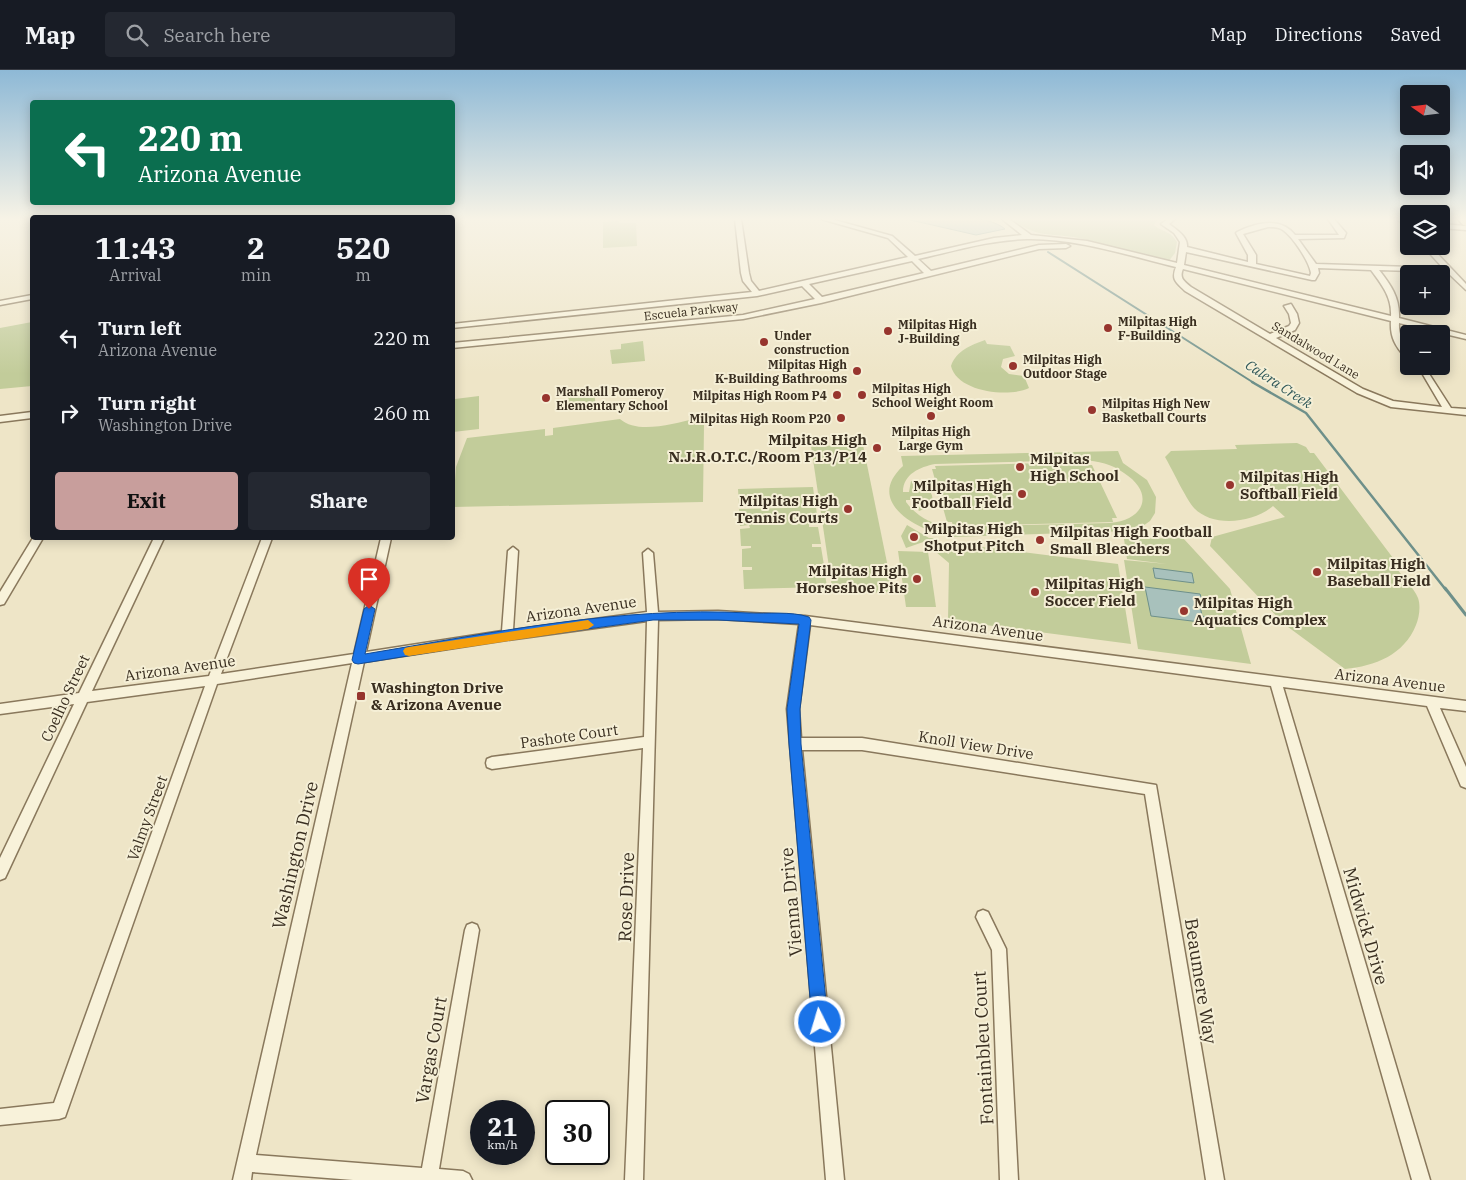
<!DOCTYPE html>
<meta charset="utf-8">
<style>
body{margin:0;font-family:"IBM Plex Serif",serif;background:#242831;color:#f1f3f6;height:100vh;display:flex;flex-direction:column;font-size:19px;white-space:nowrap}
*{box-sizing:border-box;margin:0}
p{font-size:16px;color:#9ea1a6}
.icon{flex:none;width:28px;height:28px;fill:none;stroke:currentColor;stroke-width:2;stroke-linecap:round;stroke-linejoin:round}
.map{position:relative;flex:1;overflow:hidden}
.panel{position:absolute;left:30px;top:145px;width:425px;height:325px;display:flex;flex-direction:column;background:#171b24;border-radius:5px;box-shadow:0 2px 12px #0003}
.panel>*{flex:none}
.banner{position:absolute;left:30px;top:30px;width:425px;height:105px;border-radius:5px;box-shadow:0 2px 12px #0003;background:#0b6e4f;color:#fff;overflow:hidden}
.needle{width:32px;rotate:284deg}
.buttons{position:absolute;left:1400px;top:15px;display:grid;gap:10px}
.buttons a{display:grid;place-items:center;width:50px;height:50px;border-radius:5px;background:#171b24;box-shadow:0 2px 12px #0003;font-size:25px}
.speed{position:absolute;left:470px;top:1030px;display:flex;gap:10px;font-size:25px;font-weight:700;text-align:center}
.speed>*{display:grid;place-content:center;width:65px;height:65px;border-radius:50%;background:#171b24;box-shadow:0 2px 12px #0003;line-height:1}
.speed small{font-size:12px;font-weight:400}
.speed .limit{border:2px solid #111;border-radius:8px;background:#fff;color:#111}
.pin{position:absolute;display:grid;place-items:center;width:42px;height:42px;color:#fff;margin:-51px -21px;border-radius:50% 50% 50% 0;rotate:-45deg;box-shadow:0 0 5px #0007}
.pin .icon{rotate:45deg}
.me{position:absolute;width:55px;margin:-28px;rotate:355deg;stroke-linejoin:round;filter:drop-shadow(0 0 4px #0008)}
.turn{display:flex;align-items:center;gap:18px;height:105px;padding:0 25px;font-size:22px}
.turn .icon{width:65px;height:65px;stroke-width:2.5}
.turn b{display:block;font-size:35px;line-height:42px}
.eta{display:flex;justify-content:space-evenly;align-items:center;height:85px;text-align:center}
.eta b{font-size:30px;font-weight:800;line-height:35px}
.primary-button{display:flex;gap:10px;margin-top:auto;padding:10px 25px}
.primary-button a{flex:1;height:58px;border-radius:5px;background:#c89e9c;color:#111;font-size:20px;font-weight:800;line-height:58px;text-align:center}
.primary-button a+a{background:#242831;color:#f1f3f6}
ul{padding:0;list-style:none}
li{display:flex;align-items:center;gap:15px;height:75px;padding:0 25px}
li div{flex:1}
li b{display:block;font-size:19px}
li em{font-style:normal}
header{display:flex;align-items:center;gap:30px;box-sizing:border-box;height:70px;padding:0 25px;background:#171b24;border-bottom:1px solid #363941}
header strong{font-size:24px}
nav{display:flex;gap:28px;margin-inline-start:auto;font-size:18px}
.search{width:350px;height:45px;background:#242831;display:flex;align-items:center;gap:12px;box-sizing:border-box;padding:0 18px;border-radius:5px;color:#9ea1a6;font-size:19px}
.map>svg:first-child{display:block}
.green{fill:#c2cc9a;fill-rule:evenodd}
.water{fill:#a8c1bc;stroke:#6e908a}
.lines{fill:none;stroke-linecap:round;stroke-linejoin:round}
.stream-far2{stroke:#6e908a;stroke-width:2}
.stream-far1{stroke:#6e908a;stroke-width:2.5}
.stream{stroke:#6e908a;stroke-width:3}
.minor-casing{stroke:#89785c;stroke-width:3}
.major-casing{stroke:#574530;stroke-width:3}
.minor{fill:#f8f2da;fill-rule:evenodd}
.major{fill:#efdda0;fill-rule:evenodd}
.route{fill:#1a73e8;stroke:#114b97}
.slow{fill:#f59e0b}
.poi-dot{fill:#97352e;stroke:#f5efd6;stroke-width:2}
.labels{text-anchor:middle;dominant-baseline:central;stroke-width:4;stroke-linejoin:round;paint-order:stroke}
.far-street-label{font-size:12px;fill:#392e20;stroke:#f5efd6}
.far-poi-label{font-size:12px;font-weight:bold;fill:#392e20;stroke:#f5efd6;text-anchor:start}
.far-water-label{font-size:14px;font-style:italic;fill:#2f5859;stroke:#f5efd6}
.poi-label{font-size:15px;font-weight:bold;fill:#392e20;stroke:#f5efd6;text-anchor:start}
.street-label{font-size:15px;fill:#392e20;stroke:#f5efd6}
.near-street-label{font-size:18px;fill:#392e20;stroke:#f5efd6}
</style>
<header>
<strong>Map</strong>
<div class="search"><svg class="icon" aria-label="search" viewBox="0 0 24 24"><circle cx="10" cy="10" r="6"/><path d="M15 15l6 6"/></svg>Search here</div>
<nav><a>Map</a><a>Directions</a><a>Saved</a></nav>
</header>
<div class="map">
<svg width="1466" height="1110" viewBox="0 0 1466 1110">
<rect width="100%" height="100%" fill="#eee5c7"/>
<g class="green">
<path d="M1012 149H1164L1157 150 1154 155C1163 163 1170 160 1177 172L1175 183 1168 192C1137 184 1105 173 1074 167 1046 163 1036 167 1012 149Z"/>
<path d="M619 151V153H636L637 176 603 178V152Z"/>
<path d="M32 252V316L0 319V258Z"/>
<path d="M985 270 987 274 1010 276 1015 286 1003 289 1001 297 1009 304 1024 306 1029 318C1009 328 957 322 951 296 956 281 971 275 985 270Z"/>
<path d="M643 271 645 291 612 294 610 280 621 279V274Z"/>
<path d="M594 321 596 338 569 341 568 324Z"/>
<path d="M479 326V359L453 362 455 329Z"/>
<path d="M620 349C638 365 674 353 695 349L704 355 703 432 453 437 456 397 467 368 545 359V366L553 365V358Z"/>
<path d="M1297 373 1306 377 1310 383H1314L1393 488H1389C1395 498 1415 519 1418 528 1421 536 1419 548 1416 555 1404 585 1375 596 1345 599L1284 554 1210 476 1212 467 1285 447 1273 436C1253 453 1213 458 1194 438 1186 429 1172 399 1165 387L1171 381 1237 379 1235 375Z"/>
<path d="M863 375 893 522 833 524 811 376Z"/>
<path d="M1118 381 1123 393 1147 410 1156 427 1155 443 1150 451 1140 458 1130 461 953 467C920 462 863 433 903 396L901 386ZM1083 390C1098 391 1112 394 1124 403 1155 423 1145 450 1110 453L950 457C932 454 917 447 906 432V430H912L919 441C944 433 930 414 911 411L909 422H903C903 404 920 397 935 394Z"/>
<path d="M1086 392 1087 395H1092L1117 448H1112L1113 452 953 456 952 452H947L932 399H936L935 396Z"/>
<path d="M813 417 815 433H806L807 437H816L818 454H809V457H818L821 474H812V477H821L824 495H815V498H824L827 517 744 519 743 500H752V497H742V479L751 478V476H741L740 459 750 458 749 455 740 456 739 439 787 438 786 434 739 435 738 419Z"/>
<path d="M907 455 929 468H934V471L929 470 906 478 901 466Z"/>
<path d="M1183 468 1230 519 1251 594 1138 579 1124 490 1167 494 1127 489 1124 469Z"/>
<path d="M949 473 1118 494 1131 574 948 550 949 493 936 482 931 480 934 478 949 484Z"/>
<path d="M898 481 928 482 936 537H906Z"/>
</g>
<g class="water">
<path d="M906 149C932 149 986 142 1005 159L976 165Z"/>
<path d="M1153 498 1192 503 1194 513 1155 508Z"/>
<path d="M1145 517 1200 524 1202 530H1199L1202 546 1206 547 1208 553 1151 546Z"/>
</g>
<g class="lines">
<path class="stream-far2" d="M1048 182 1254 313"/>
<path class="stream-far1" d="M1252 312 1306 343 1446 520"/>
<path class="stream" d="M1445 518 1466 545"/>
<g class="minor-casing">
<g id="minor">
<path d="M735 149H741L749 203 751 211 759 221 908 187 888 168 821 149H831L892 166 915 186 994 168 1022 165 1002 149H1009L1031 165 1087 171 1177 193 1180 172 1174 163 1161 154 1168 149H1175L1169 154C1177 160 1188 167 1187 177L1248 192V185L1236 163 1237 162C1256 153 1280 146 1295 165H1339L1328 149H1334L1346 163 1344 168 1298 169 1316 194 1443 198 1423 176H1430L1466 214V220L1447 202 1379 200C1391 215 1400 228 1399 248L1466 265V269L1399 253C1398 271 1409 275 1409 288H1406C1395 276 1390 267 1391 251L1183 199C1179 208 1184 211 1191 217L1270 264 1289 256 1291 253 1289 244 1284 236 1291 234 1297 244 1299 253 1295 260 1276 268 1363 319 1393 331 1442 337 1422 303 1415 296H1424L1451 338 1466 339V345L1391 337 1357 323 1185 221C1176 212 1171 210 1176 197 1130 186 1075 168 1027 169 990 170 954 181 918 189L931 201 1039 175 1066 174 1070 176 1066 178 1039 179 821 233 743 249 452 278V273L743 245 815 229 802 216 757 226 452 258V254L752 222 743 211 741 203ZM1268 157C1274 157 1279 157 1283 160 1293 167 1309 191 1311 203L1310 206 1256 194V185L1243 164ZM1186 182 1312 210H1315L1319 203 1318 198 1371 200C1382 215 1392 227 1391 246L1184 195ZM912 191 924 203 822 227 809 214Z"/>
<path d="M1397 149H1404L1409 154V160Z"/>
<path d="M1441 154 1466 156V160L1441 158Z"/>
<path d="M32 225V229L0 235V231Z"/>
<path d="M32 342V348L0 352V346Z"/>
<path d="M33 468H43L4 534 0 535V522Z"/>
<path d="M154 468H164L92 621 209 606 262 468H272L221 604 354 584 381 468H391L366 582 502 561 508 481 513 477 518 481 513 560 647 542 643 483 648 479 653 483 658 542 718 541 805 546 1466 631V641L1440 638 1466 697V718L1461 716 1427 636 1283 617 1430 1110H1412L1271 616 810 555 799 639 801 668H862L1156 715 1224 1110H1206L1145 724 862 680H802L844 1110H826L787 639 799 554 718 549 658 550 643 1110H625L643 678 492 699 487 697 486 693 487 689 492 687 644 667 647 551 507 570 364 592 256 1085 422 1098 465 860 467 855 472 853 477 855 479 860 439 1099 463 1101 469 1104 472 1110H353L252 1102 251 1110H233L352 593 217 614 65 1047 59 1049 0 1055V1039L54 1033 205 616 87 632 5 808 0 810V788L74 634 0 644V634L79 623Z"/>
<path d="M983 840 988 842 1006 879 1018 1110H1000L992 880 976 847 978 842Z"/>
</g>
</g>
<g class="major-casing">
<path id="major" d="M1458 149H1466V156L1463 155Z"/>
</g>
<use href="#minor" class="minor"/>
<use href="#major" class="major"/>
</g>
<linearGradient id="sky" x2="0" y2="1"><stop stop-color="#8eb9d6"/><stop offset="0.49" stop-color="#f7f3e6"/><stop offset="1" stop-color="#f7f3e6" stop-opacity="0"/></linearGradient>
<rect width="1466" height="304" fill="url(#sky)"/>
<path class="route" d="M369 535 375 539 365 584C491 563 620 536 749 543 767 544 791 541 809 547L811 550 800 639 801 674 828 952 826 957 820 960 815 957 812 952 789 674 787 639 799 554 718 550H653L507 570 358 594 354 593 352 590 364 539Z"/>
<path class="slow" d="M588 550 594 555 588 559 409 586 405 585 403 581 405 578 409 577Z"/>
<g class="poi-dot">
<circle cx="1108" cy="258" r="5"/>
<circle cx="888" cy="261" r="5"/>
<circle cx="764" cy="272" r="5"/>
<circle cx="1013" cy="296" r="5"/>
<circle cx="857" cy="301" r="5"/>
<circle cx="837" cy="325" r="5"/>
<circle cx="862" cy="325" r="5"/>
<circle cx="546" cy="328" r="5"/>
<circle cx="1092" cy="340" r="5"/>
<circle cx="931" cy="346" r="5"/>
<circle cx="841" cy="348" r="5"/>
<circle cx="877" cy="378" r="5"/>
<circle cx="1020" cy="397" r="5"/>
<circle cx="1230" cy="415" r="5"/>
<circle cx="1022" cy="424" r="5"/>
<circle cx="848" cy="439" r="5"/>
<circle cx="914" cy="467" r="5"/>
<circle cx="1040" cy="470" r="5"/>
<circle cx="1317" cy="502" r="5"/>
<circle cx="917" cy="509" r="5"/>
<circle cx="1035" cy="522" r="5"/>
<circle cx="1184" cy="541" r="5"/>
<rect x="356" y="621" width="10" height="10" rx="2.5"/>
</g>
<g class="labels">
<g class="far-street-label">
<text transform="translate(691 241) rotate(-6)">Escuela Parkway</text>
<text transform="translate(1316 280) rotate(31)">Sandalwood Lane</text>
</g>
<g class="far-poi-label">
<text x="1118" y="251">Milpitas High<tspan x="1118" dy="14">F-Building</tspan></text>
<text x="898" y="254">Milpitas High<tspan x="898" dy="14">J-Building</tspan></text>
<text x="774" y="265">Under<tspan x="774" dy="14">construction</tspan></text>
<text x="1023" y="289">Milpitas High<tspan x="1023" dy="14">Outdoor Stage</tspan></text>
<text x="847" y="294" text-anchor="end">Milpitas High<tspan x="847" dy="14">K-Building Bathrooms</tspan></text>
<text x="872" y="318">Milpitas High<tspan x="872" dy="14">School Weight Room</tspan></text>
<text x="556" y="321">Marshall Pomeroy<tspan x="556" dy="14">Elementary School</tspan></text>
<text x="827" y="325" text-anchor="end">Milpitas High Room P4</text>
<text x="1102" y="333">Milpitas High New<tspan x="1102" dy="14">Basketball Courts</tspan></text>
<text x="831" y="348" text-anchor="end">Milpitas High Room P20</text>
<text x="931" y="361" text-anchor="middle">Milpitas High<tspan x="931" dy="14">Large Gym</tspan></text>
</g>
<g class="far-water-label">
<text transform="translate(1279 314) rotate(33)">Calera Creek</text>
</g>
<g class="poi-label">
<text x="867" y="369" text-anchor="end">Milpitas High<tspan x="867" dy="17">N.J.R.O.T.C./Room P13/P14</tspan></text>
<text x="1030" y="388">Milpitas<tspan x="1030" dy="17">High School</tspan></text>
<text x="1240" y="406">Milpitas High<tspan x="1240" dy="17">Softball Field</tspan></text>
<text x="1012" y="415" text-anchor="end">Milpitas High<tspan x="1012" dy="17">Football Field</tspan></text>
<text x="838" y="430" text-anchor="end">Milpitas High<tspan x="838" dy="17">Tennis Courts</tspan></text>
<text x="924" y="458">Milpitas High<tspan x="924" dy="17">Shotput Pitch</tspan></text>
<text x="1050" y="461">Milpitas High Football<tspan x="1050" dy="17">Small Bleachers</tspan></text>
<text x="1327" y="493">Milpitas High<tspan x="1327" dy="17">Baseball Field</tspan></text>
<text x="907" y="500" text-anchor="end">Milpitas High<tspan x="907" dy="17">Horseshoe Pits</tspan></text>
<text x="1045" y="513">Milpitas High<tspan x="1045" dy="17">Soccer Field</tspan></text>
<text x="1194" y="532">Milpitas High<tspan x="1194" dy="17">Aquatics Complex</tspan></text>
<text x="371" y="617">Washington Drive<tspan x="371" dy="17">&amp; Arizona Avenue</tspan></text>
</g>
<g class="street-label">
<text transform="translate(581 539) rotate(-8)">Arizona Avenue</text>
<text transform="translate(988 558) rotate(8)">Arizona Avenue</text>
<text transform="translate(180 598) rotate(-8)">Arizona Avenue</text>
<text transform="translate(1390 610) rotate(7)">Arizona Avenue</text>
<text transform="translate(65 628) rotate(-65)">Coelho Street</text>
<text transform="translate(569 666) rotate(-8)">Pashote Court</text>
<text transform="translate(976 675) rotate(9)">Knoll View Drive</text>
<text transform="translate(147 748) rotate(-70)">Valmy Street</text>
</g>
<g class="near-street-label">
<text transform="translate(295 785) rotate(-77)">Washington Drive</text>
<text transform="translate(626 827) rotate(-88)">Rose Drive</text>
<text transform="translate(791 832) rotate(-95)">Vienna Drive</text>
<text transform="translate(1366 856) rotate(74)">Midwick Drive</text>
<text transform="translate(1201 911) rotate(81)">Beaumere Way</text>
<text transform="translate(983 978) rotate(-93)">Fontainbleu Court</text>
<text transform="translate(431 980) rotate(-80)">Vargas Court</text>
</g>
</g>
</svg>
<div class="buttons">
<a><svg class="needle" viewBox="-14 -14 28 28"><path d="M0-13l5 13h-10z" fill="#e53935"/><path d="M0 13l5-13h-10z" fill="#9ea1a6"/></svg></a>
<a><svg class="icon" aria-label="sound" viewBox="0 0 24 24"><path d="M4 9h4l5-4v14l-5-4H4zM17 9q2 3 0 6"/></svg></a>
<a><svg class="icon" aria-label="layers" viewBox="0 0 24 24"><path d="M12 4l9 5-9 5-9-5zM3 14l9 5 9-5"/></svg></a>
<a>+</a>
<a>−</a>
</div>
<div class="speed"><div>21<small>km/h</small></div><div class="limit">30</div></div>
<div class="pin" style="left:369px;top:539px;background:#d93025"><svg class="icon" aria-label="arrive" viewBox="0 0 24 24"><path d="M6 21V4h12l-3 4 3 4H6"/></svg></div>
<svg class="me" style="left:820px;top:952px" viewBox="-20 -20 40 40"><circle r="17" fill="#1a73e8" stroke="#fff" stroke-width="3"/><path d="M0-11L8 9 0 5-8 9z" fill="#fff"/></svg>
<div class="banner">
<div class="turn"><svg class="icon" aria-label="left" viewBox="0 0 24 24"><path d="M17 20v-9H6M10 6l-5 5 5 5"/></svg><div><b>220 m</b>Arizona Avenue</div></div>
</div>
<section class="panel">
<div class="eta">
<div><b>11:43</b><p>Arrival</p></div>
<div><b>2</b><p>min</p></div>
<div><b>520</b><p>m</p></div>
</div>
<ul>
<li><svg class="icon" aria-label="left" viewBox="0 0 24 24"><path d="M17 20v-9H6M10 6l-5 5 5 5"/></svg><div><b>Turn left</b><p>Arizona Avenue</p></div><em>220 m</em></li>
<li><svg class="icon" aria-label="right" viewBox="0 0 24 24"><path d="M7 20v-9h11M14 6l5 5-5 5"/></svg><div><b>Turn right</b><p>Washington Drive</p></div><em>260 m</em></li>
</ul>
<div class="primary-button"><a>Exit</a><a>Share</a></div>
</section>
</div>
